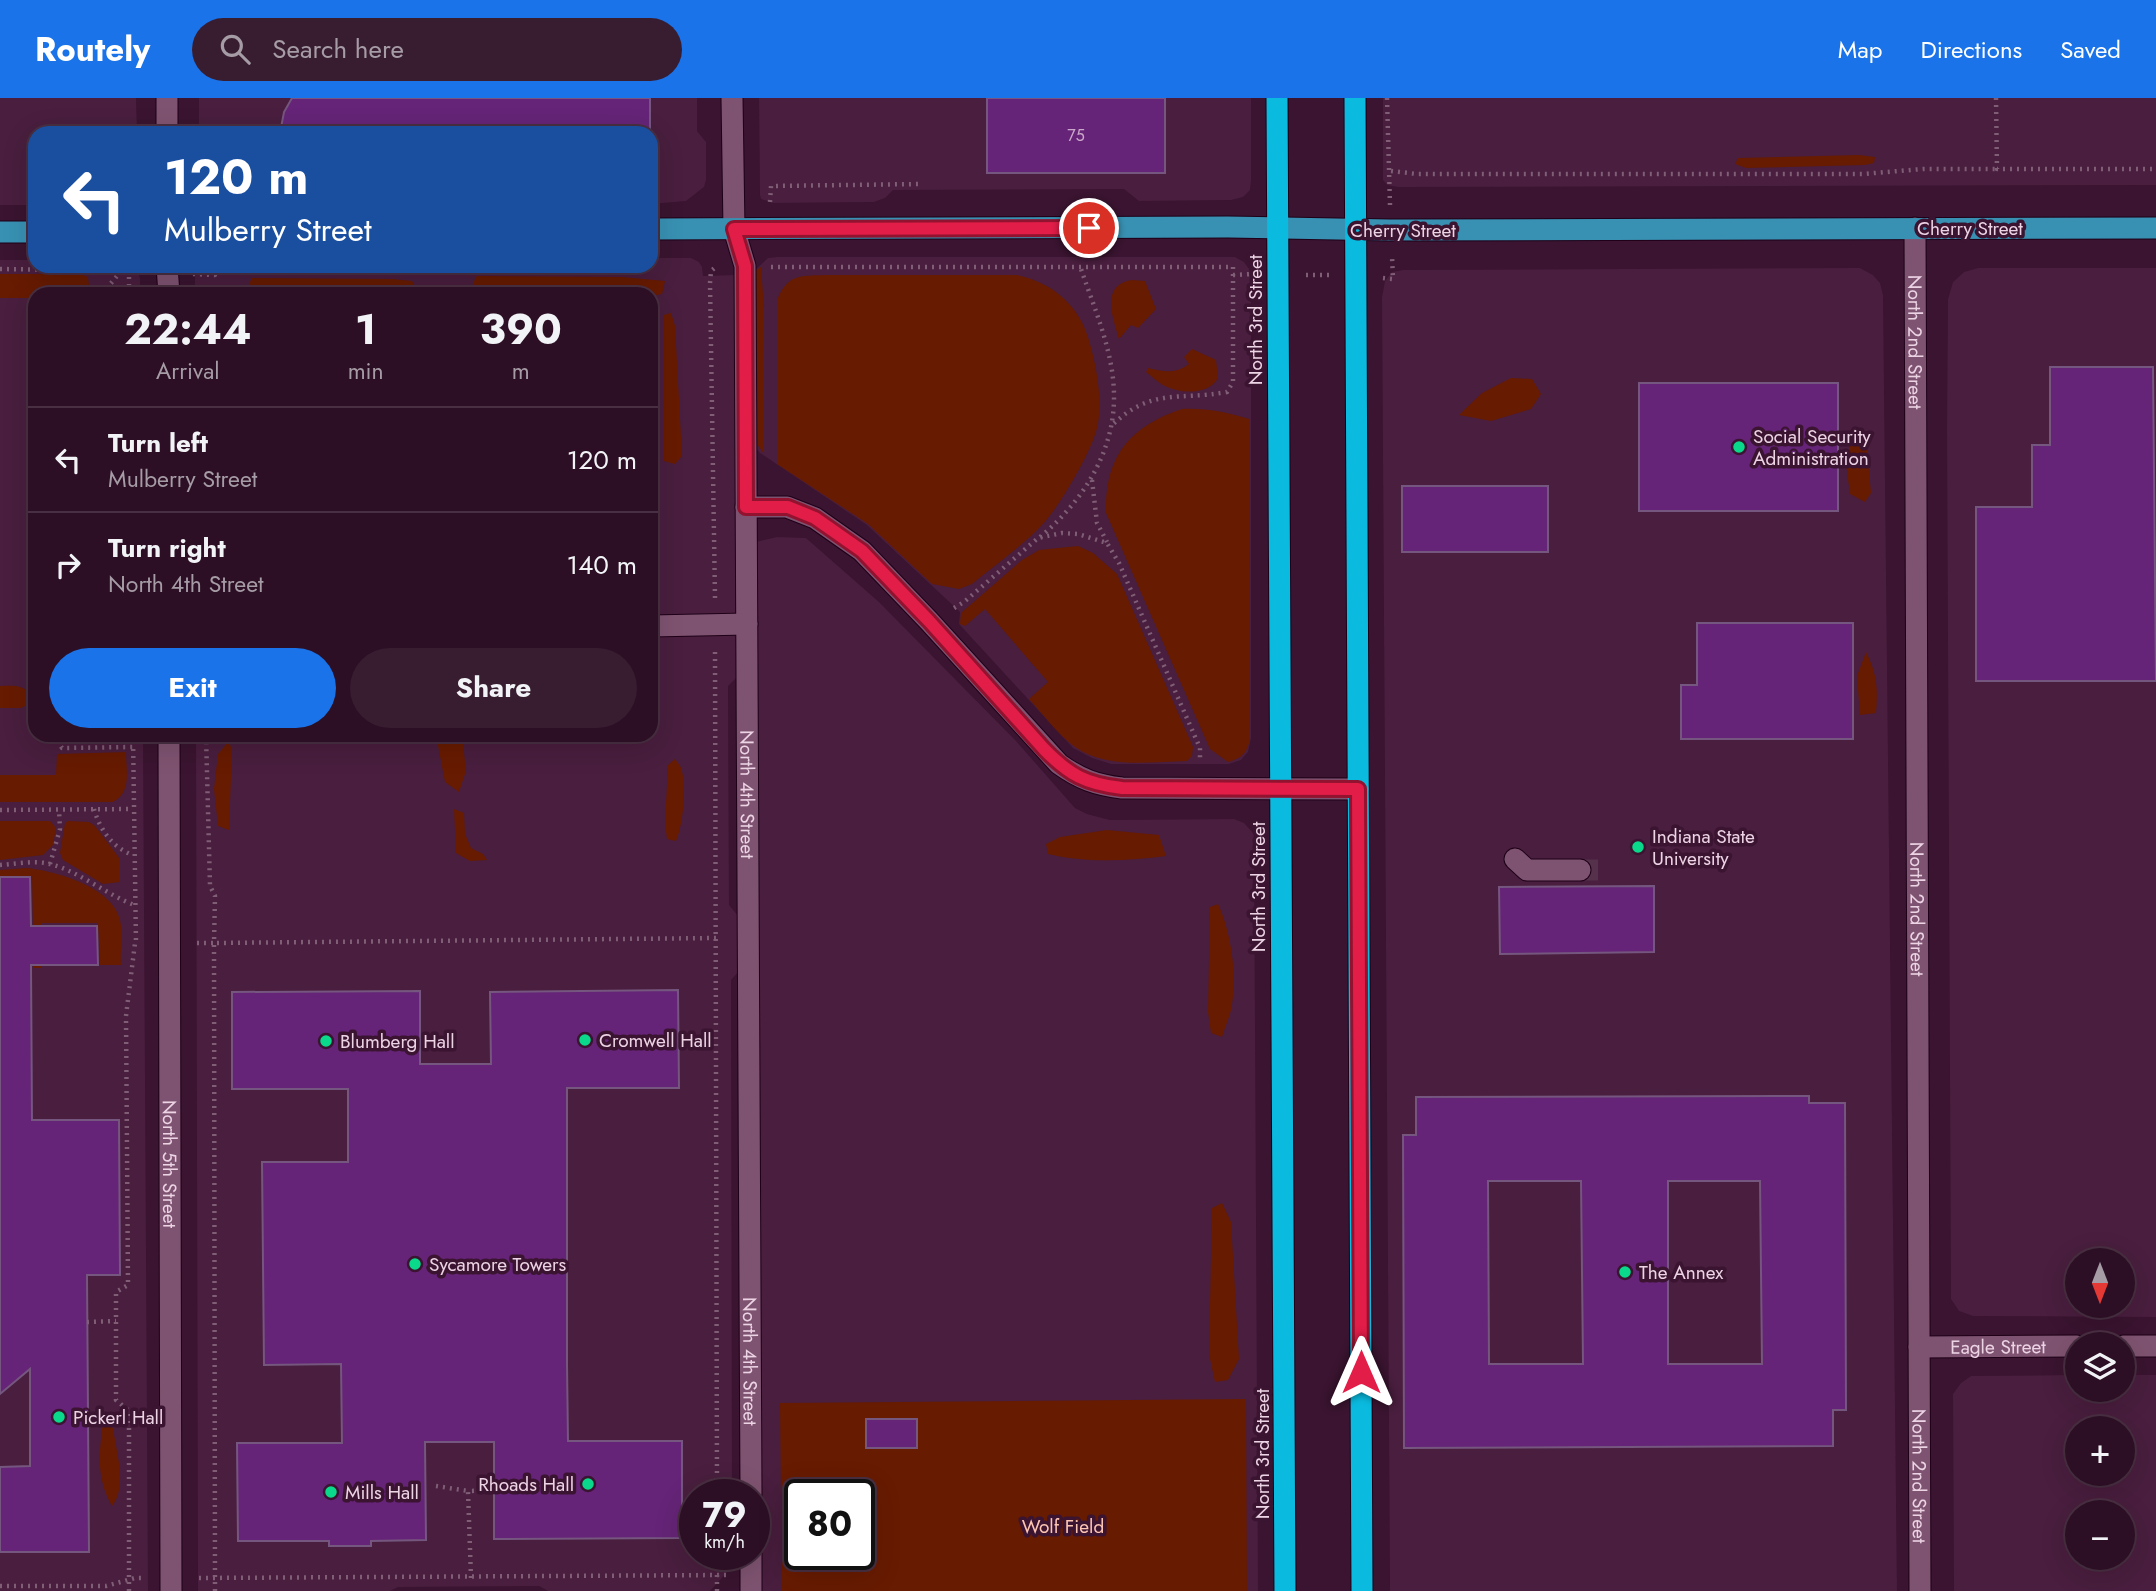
<!DOCTYPE html>
<meta charset="utf-8">
<style>
body{margin:0;font-family:Jost,sans-serif;background:#381d31;color:#f1f3f6;height:100vh;display:flex;flex-direction:column;font-size:26px;white-space:nowrap}
*{box-sizing:border-box;margin:0}
p{font-size:23px;color:#a69ca6}
.icon{flex:none;width:38px;height:38px;fill:none;stroke:currentColor;stroke-width:2;stroke-linecap:round;stroke-linejoin:round}
.map{position:relative;flex:1;overflow:hidden}
.details{position:absolute;left:28px;top:189px;width:630px;height:455px;display:flex;flex-direction:column;background:#2c0f24;border-radius:21px;box-shadow:0 7px 28px #0002,0 0 0 2px #482f41}
.details>*{flex:none}
.top-card{position:absolute;left:28px;top:28px;width:630px;height:147px;border-radius:21px;box-shadow:0 7px 28px #0002,0 0 0 2px #482f41;background:#1a4fa0;color:#fff;overflow:hidden}
.needle{width:46px;rotate:180deg}
.fabs{position:absolute;left:2065px;top:1150px;display:grid;gap:14px}
.fabs a{display:grid;place-items:center;width:70px;height:70px;border-radius:50%;background:#2c0f24;box-shadow:0 7px 28px #0002,0 0 0 2px #482f41;font-size:35px}
.speed{position:absolute;left:679px;top:1381px;display:flex;gap:14px;font-size:35px;font-weight:700;text-align:center}
.speed>*{display:grid;place-content:center;width:91px;height:91px;border-radius:50%;background:#2c0f24;box-shadow:0 7px 28px #0002,0 0 0 2px #482f41;line-height:1}
.speed small{font-size:18px;font-weight:400}
.speed .limit{border:4px solid #111;border-radius:10px;background:#fff;color:#111}
.pin{position:absolute;display:grid;place-items:center;width:60px;height:60px;color:#fff;margin:-30px;border:4px solid #fff;border-radius:50%;box-shadow:0 2px 7px #0007}
.me{position:absolute;width:77px;margin:-38px;rotate:0deg;stroke-linejoin:round;filter:drop-shadow(0 0 5px #0008)}
.turn{display:flex;align-items:center;gap:24px;height:147px;padding:0 21px;font-size:32px}
.turn .icon{width:91px;height:91px;stroke-width:2.5}
.turn b{display:block;font-size:49px;line-height:60px}
.eta{display:flex;justify-content:space-evenly;align-items:center;height:119px;text-align:center}
.eta b{font-size:42px;font-weight:700;line-height:49px}
.button{display:flex;gap:14px;margin-top:auto;padding:14px 21px}
.button a{flex:1;height:80px;border-radius:42px;background:#1a73e8;color:#fff;font-size:28px;font-weight:700;line-height:80px;text-align:center}
.button a+a{background:#381d31;color:#f1f3f6}
ul{padding:0;list-style:none}
li{display:flex;align-items:center;gap:21px;height:105px;padding:0 21px;border-top:2px solid #482f41}
li div{flex:1}
li b{display:block;font-size:26px}
li em{font-style:normal}
header{display:flex;align-items:center;gap:42px;box-sizing:border-box;height:98px;padding:0 35px;background:#1a73e8;color:#fff}
header strong{font-size:33px}
nav{display:flex;gap:38px;margin-inline-start:auto;font-size:24px}
.search{width:490px;height:63px;background:#381d31;display:flex;align-items:center;gap:18px;box-sizing:border-box;padding:0 24px;border-radius:38px;color:#a69ca6;font-size:26px}
.map>svg:first-child{display:block}
.built{fill:#491e3e;fill-rule:evenodd}
.green{fill:#671b00;fill-rule:evenodd}
.building{fill:#652477;stroke:#75567e;stroke-width:2;fill-rule:evenodd}
.lines{fill:none;stroke-linecap:round;stroke-linejoin:round}
.minor-tunnel{stroke:#55314b;stroke-width:21;stroke-dasharray:21 10;stroke-linecap:butt}
.minor-casing{stroke:#1f0018;stroke-width:23}
.major-casing{stroke:#1f0018;stroke-width:23}
.highway-casing{stroke:#1f0018;stroke-width:23}
.path{stroke:#7f5e76;stroke-width:4.5;stroke-dasharray:2 5;stroke-linecap:butt}
.minor{stroke:#7e5371;stroke-width:21}
.major{stroke:#3891b3;stroke-width:21}
.highway{stroke:#0abbdf;stroke-width:21}
.route-casing{stroke:#92132f;stroke-width:18}
.route{stroke:#e11d48;stroke-width:12}
.poi-dot{fill:#0ad98b;stroke:#3a1430;stroke-width:2.5}
.labels{text-anchor:middle;dominant-baseline:central;stroke-width:7;stroke-linejoin:round;paint-order:stroke}
.number-label{font-size:16px;fill:#cba8ca}
.street-label{font-size:19px;fill:#edd4e5;stroke:#3a1430}
.poi-label{font-size:19px;fill:#edd4e5;stroke:#3a1430;text-anchor:start}
.park-label{font-size:19px;fill:#fdc5b3;stroke:#3a1430}
</style>
<header>
<strong>Routely</strong>
<div class="search"><svg class="icon" aria-label="search" viewBox="0 0 24 24"><circle cx="10" cy="10" r="6"/><path d="M15 15l6 6"/></svg>Search here</div>
<nav><a>Map</a><a>Directions</a><a>Saved</a></nav>
</header>
<div class="map">
<svg width="2156" height="1493" viewBox="0 0 2156 1493">
<rect width="100%" height="100%" fill="#3a1430"/>
<g class="built">
<path d="M0 0H136L137 35H35V107H0Z"/>
<path d="M199 0H697V33L706 44V82L704 89 686 103 651 106V35H199Z"/>
<path d="M759 0H1251V83L1250 92 1243 99 1231 102 1139 103 1124 91 893 92 885 100 874 104 774 105 761 101 760 97Z"/>
<path d="M1383 0H2156V87L1398 89 1387 87 1383 82Z"/>
<path d="M777 159H1235L1244 164 1249 171 1251 181V640L1248 654 1241 662 1229 666H1111L1092 660 1073 650 959 526 960 514 867 427 760 355 756 350 754 173 768 160Z"/>
<path d="M651 160H691L699 164 702 169 703 178 735 177 740 576 728 588 729 807 740 820V872L731 882 732 1396H695V1456H732L731 1470 710 1493H548L539 1488 398 1489 390 1493H198L196 637H651V196H195V172L198 168H651Z"/>
<path d="M0 162H35V168H137L140 181V196H35V637H143L148 1493H0Z"/>
<path d="M1860 170 1873 177 1880 185 1883 197 1897 1493H1390L1382 199 1385 183 1392 174 1403 172Z"/>
<path d="M1978 170H2156V1219L1973 1218 1959 1213 1951 1201 1947 330 1948 201 1953 184 1964 174ZM2077 1162H2123V1208H2077Z"/>
<path d="M777 439 806 440 879 504 1016 643 1075 710 1087 716 1110 722 1234 721 1244 725 1254 736 1258 1493H761L756 444ZM800 1396H859V1456H800Z"/>
<path d="M2077 1277V1292H2123V1277H2156V1493H1954L1953 1296 1961 1285 1971 1278ZM2077 1330H2123V1376H2077ZM2123 1414V1460H2077V1414Z"/>
</g>
<g class="green">
<path d="M1859 57 1875 59 1874 65 1865 67 1746 70 1735 66 1738 60Z"/>
<path d="M761 169 764 210V356L757 346 756 330 755 173Z"/>
<path d="M0 176H80L88 179 90 196H35V200H0Z"/>
<path d="M825 177H1017C1054 185 1081 209 1090 246 1097 271 1102 300 1098 326 1094 350 1059 410 1041 428 1021 449 995 467 972 486L959 491 932 486 868 426 777 366V202C788 176 799 178 825 177Z"/>
<path d="M477 178 622 179 665 183 662 196 651 198V196H476C471 190 473 184 477 178Z"/>
<path d="M252 180 393 181 412 183 418 193 416 196H263L254 195 249 186Z"/>
<path d="M1132 182 1145 183 1156 211 1138 230 1131 227 1119 241C1113 219 1100 187 1132 182Z"/>
<path d="M671 215 675 228 682 358 675 366 664 363V217Z"/>
<path d="M1192 251 1216 262 1218 280C1209 297 1181 296 1165 288 1158 285 1152 278 1146 274L1148 270C1164 274 1175 276 1189 266L1184 259Z"/>
<path d="M1511 280 1532 281 1541 296 1531 311 1491 323 1459 317 1482 295Z"/>
<path d="M1182 311C1206 310 1226 314 1249 321L1250 641C1247 655 1242 660 1228 664L1210 651 1106 415C1104 359 1130 328 1182 311Z"/>
<path d="M1866 340 1871 395 1865 404 1850 396 1846 366 1851 341Z"/>
<path d="M1078 448 1093 455 1117 476 1193 649 1192 658 1187 663C1150 664 1107 671 1075 649 1058 637 1043 616 1029 601L1048 584 985 511 965 528 960 526 961 515 1022 462 1039 452Z"/>
<path d="M1866 554C1877 576 1878 590 1876 615L1860 617 1857 578Z"/>
<path d="M0 588C12 588 22 586 30 596L29 606 21 610H0Z"/>
<path d="M436 637H462L466 673 459 694 445 684Z"/>
<path d="M229 643 232 653 229 732 218 728 214 691 218 656Z"/>
<path d="M126 654C126 673 132 694 113 704H0V677H56L57 656Z"/>
<path d="M675 661C677 664 680 667 681 670 687 687 683 728 676 743L667 741 665 725 668 667Z"/>
<path d="M454 711 464 715 465 736 471 750 483 756 487 762 470 763 456 755Z"/>
<path d="M0 723H50L56 730 53 747 43 757 0 762Z"/>
<path d="M68 723 89 724 95 728 120 761V784L103 786 63 762 60 755 65 725Z"/>
<path d="M1107 732 1159 737 1166 758C1128 763 1085 765 1048 756L1046 746 1060 739Z"/>
<path d="M27 770C55 773 113 789 120 822 123 835 120 853 121 867H100L98 825H41V870H34L32 778H0V772Z"/>
<path d="M1218 806C1231 834 1237 875 1232 906 1231 917 1225 928 1222 939L1211 935 1208 914 1210 809Z"/>
<path d="M1222 1105 1231 1124 1239 1261 1228 1282 1215 1284 1209 1256 1212 1110Z"/>
<path d="M1246 1301 1247 1493H782L780 1305ZM800 1396H859V1456H800Z"/>
<path d="M103 1324 113 1330C116 1353 128 1389 112 1408 96 1380 99 1355 103 1324Z"/>
</g>
<g class="building">
<path d="M292 0H650V35H280L284 14Z"/>
<rect x="987" y="0" width="178" height="75"/>
<path d="M2050 269H2153L2156 583H1976V409H2032V347H2050Z"/>
<rect x="1639" y="285" width="199" height="128"/>
<rect x="1402" y="388" width="146" height="66"/>
<path d="M1697 525H1853V641H1681V587H1697Z"/>
<path d="M0 779H30L31 828H97L98 867H31L32 1022H119L120 1177H87L89 1454H0V1369L30 1368V1271L0 1296Z"/>
<path d="M1654 788V854L1500 856 1499 789Z"/>
<path d="M678 892 679 990H567V1266L568 1343H682V1440L494 1441V1344H425L426 1442 371 1443V1448H329V1443H238L237 1345H342L341 1266 264 1267 262 1064H348V991H232V894L420 893V966H491L490 894Z"/>
<path d="M1809 998V1005H1845L1846 1312H1833V1348L1404 1350 1403 1037H1416V999ZM1488 1083H1581L1583 1266H1489ZM1668 1083H1760L1762 1266H1668Z"/>
<rect x="866" y="1321" width="51" height="29"/>
</g>
<g class="lines">
<path class="minor-tunnel" d="M1580 772H1598"/>
<g class="minor-casing">
<g id="minor">
<path d="M167 0V35"/>
<path id="s1" d="M732 0 734 131 745 168 751 1396"/>
<path id="s2" d="M1915 130 1920 1493"/>
<path d="M167 168 169 196"/>
<path d="M746 409H787L815 420 862 453 929 523 1059 666C1080 681 1096 687 1122 690L1358 691"/>
<path d="M651 528 747 526"/>
<path id="s3" d="M169 637 171 1493"/>
<path d="M1515 761 1527 772H1580"/>
<path d="M2123 1248H2156"/>
<path id="s4" d="M1919 1249 2077 1248"/>
<path d="M751 1456V1493"/>
</g>
</g>
<g class="major-casing">
<g id="major">
<path d="M651 131 1228 129 1390 132 2156 130"/>
<path d="M0 134H35"/>
</g>
</g>
<g class="highway-casing">
<g id="highway">
<path d="M1277 0 1285 1493"/>
<path d="M1355 0 1362 1493"/>
</g>
</g>
<g class="path">
<path d="M1387 0 1390 107"/>
<path d="M1996 0 1997 71H2156"/>
<path d="M1391 73 1417 76H1863L1923 71H1997"/>
<path d="M770 104 771 88 921 86"/>
<path d="M771 169H1233V284L1227 294C1177 303 1152 289 1111 328"/>
<path d="M0 171 143 173"/>
<path d="M129 172V196"/>
<path d="M193 176 215 177V168"/>
<path d="M1233 177 1252 176"/>
<path d="M1306 177H1329"/>
<path d="M1383 180 1393 181 1392 158"/>
<path d="M102 196 122 172 123 168"/>
<path d="M1092 382 1097 425 1107 444"/>
<path d="M1040 439C1081 405 1113 357 1114 302 1115 256 1094 210 1080 168"/>
<path d="M715 500 710 185 711 173 717 168"/>
<path d="M954 510 964 504 1038 440 1062 435 1078 436 1107 445 1119 465 1200 650V663"/>
<path d="M715 554 717 1396"/>
<path d="M53 637 62 650 133 649"/>
<path d="M133 637 136 845"/>
<path d="M94 711C100 732 113 750 133 757"/>
<path d="M0 712 132 711"/>
<path d="M50 766 60 731 59 712"/>
<path d="M0 767C16 766 34 762 50 766 78 773 106 796 134 807"/>
<path d="M197 845H214L215 798 210 788 206 637"/>
<path d="M87 1224 116 1223"/>
<path d="M436 1388 468 1393"/>
<path d="M717 1456V1493"/>
<path d="M199 1480 726 1477"/>
<path d="M471 1480 468 1393 504 1392"/>
<path d="M0 1488H106L135 1480H145"/>
<path d="M129 1493V1313L116 1302V1194L128 1187 126 918 135 845"/>
<path d="M215 1493 214 845 717 840"/>
</g>
<use href="#minor" class="minor"/>
<use href="#major" class="major"/>
<use href="#highway" class="highway"/>
</g>
<g class="lines">
<g class="route-casing">
<path id="route" d="M1089 130 734 131 745 168 746 409H788L815 420 862 453 929 523 1044 651C1069 677 1086 686 1122 690L1358 691 1361 1274"/>
</g>
<use href="#route" class="route"/>
</g>
<g class="poi-dot">
<circle cx="1739" cy="349" r="7"/>
<circle cx="1638" cy="749" r="7"/>
<circle cx="585" cy="942" r="7"/>
<circle cx="326" cy="943" r="7"/>
<circle cx="415" cy="1166" r="7"/>
<circle cx="1625" cy="1174" r="7"/>
<circle cx="59" cy="1319" r="7"/>
<circle cx="588" cy="1386" r="7"/>
<circle cx="331" cy="1394" r="7"/>
</g>
<g class="labels">
<g class="number-label">
<text x="1076" y="37">75</text>
</g>
<g class="street-label">
<text x="1970" y="130">Cherry Street</text>
<text x="1403" y="132">Cherry Street</text>
<text transform="translate(1255 222) rotate(-90)">North 3rd Street</text>
<text stroke="none"><textPath href="#s2" startOffset="114">North 2nd Street</textPath></text>
<text stroke="none"><textPath href="#s1" startOffset="698">North 4th Street</textPath></text>
<text transform="translate(1258 789) rotate(-90)">North 3rd Street</text>
<text stroke="none"><textPath href="#s2" startOffset="681">North 2nd Street</textPath></text>
<text stroke="none"><textPath href="#s3" startOffset="429">North 5th Street</textPath></text>
<text stroke="none"><textPath href="#s4" startOffset="79">Eagle Street</textPath></text>
<text stroke="none"><textPath href="#s1" startOffset="1265">North 4th Street</textPath></text>
<text transform="translate(1262 1356) rotate(-90)">North 3rd Street</text>
<text stroke="none"><textPath href="#s2" startOffset="1248">North 2nd Street</textPath></text>
</g>
<g class="poi-label">
<text x="1753" y="338">Social Security<tspan x="1753" dy="22">Administration</tspan></text>
<text x="1652" y="738">Indiana State<tspan x="1652" dy="22">University</tspan></text>
<text x="599" y="942">Cromwell Hall</text>
<text x="340" y="943">Blumberg Hall</text>
<text x="429" y="1166">Sycamore Towers</text>
<text x="1639" y="1174">The Annex</text>
<text x="73" y="1319">Pickerl Hall</text>
<text x="574" y="1386" text-anchor="end">Rhoads Hall</text>
<text x="345" y="1394">Mills Hall</text>
</g>
<g class="park-label">
<text x="1063" y="1428">Wolf Field</text>
</g>
</g>
</svg>
<div class="fabs">
<a><svg class="needle" viewBox="-14 -14 28 28"><path d="M0-13l5 13h-10z" fill="#e53935"/><path d="M0 13l5-13h-10z" fill="#a69ca6"/></svg></a>
<a><svg class="icon" aria-label="layers" viewBox="0 0 24 24"><path d="M12 4l9 5-9 5-9-5zM3 14l9 5 9-5"/></svg></a>
<a>+</a>
<a>−</a>
</div>
<div class="speed"><div>79<small>km/h</small></div><div class="limit">80</div></div>
<div class="pin" style="left:1089px;top:130px;background:#d93025"><svg class="icon" aria-label="arrive" viewBox="0 0 24 24"><path d="M6 21V4h12l-3 4 3 4H6"/></svg></div>
<svg class="me" style="left:1361px;top:1274px" viewBox="-20 -20 40 40"><path d="M0-17L14 15 0 8-14 15z" fill="#e11d48" stroke="#fff" stroke-width="4"/></svg>
<div class="top-card">
<div class="turn"><svg class="icon" aria-label="left" viewBox="0 0 24 24"><path d="M17 20v-9H6M10 6l-5 5 5 5"/></svg><div><b>120 m</b>Mulberry Street</div></div>
</div>
<section class="details">
<div class="eta">
<div><b>22:44</b><p>Arrival</p></div>
<div><b>1</b><p>min</p></div>
<div><b>390</b><p>m</p></div>
</div>
<ul>
<li><svg class="icon" aria-label="left" viewBox="0 0 24 24"><path d="M17 20v-9H6M10 6l-5 5 5 5"/></svg><div><b>Turn left</b><p>Mulberry Street</p></div><em>120 m</em></li>
<li><svg class="icon" aria-label="right" viewBox="0 0 24 24"><path d="M7 20v-9h11M14 6l5 5-5 5"/></svg><div><b>Turn right</b><p>North 4th Street</p></div><em>140 m</em></li>
</ul>
<div class="button"><a>Exit</a><a>Share</a></div>
</section>
</div>
